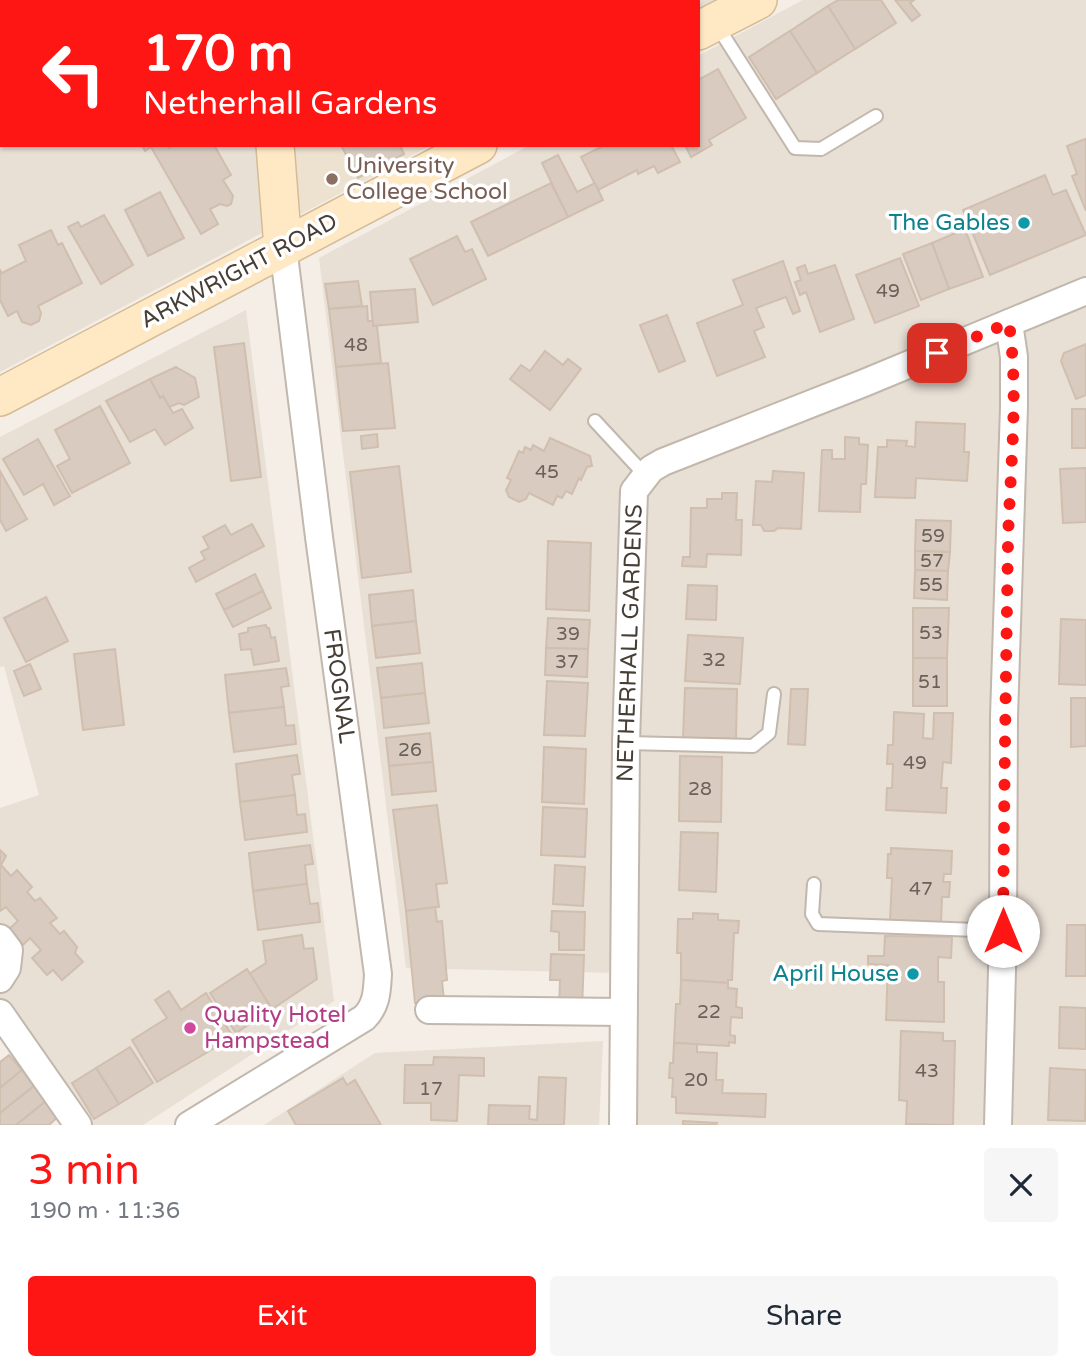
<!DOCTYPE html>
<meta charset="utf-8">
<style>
body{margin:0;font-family:"Varela Round",sans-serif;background:#f6f6f7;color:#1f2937;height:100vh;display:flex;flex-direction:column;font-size:26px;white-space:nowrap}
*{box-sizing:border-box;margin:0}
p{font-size:23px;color:#747a83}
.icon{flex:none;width:38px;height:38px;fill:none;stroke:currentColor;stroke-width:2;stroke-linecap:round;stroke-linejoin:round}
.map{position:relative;height:1125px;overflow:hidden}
.side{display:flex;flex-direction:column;background:#fff;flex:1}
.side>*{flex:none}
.top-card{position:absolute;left:0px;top:0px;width:700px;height:147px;box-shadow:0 2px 5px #0004;background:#fd1614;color:#fff;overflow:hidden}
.pin{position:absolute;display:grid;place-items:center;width:60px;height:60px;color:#fff;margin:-30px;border-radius:14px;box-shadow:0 4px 10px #0006}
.me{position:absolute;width:77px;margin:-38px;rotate:0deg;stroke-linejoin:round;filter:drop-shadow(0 0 5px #0008)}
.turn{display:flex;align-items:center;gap:24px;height:147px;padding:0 28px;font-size:32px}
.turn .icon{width:91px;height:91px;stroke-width:2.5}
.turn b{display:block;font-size:49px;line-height:60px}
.round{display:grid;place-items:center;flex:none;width:74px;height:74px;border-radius:7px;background:#f6f6f7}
.overview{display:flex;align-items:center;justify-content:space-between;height:119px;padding:0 28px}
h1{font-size:42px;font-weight:600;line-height:52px;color:#fd1614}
.action{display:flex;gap:14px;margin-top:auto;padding:14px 28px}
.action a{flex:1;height:80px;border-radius:7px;background:#fd1614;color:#fff;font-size:28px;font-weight:600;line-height:80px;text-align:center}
.action a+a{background:#f6f6f7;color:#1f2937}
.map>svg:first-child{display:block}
.residential{fill:#e8dfd5}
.education{fill:#ede1d0}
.building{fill:#d9cbbf;stroke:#d0bfaf;stroke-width:2}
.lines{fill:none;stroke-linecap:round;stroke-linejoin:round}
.lane-casing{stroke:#c2b7ac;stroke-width:16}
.street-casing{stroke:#c2b7ac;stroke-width:30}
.secondary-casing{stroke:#d5bb96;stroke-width:40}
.lane{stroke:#fff;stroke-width:12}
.street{stroke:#fff;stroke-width:26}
.secondary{stroke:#ffe9c5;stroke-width:37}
.route{stroke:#fd1614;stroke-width:12;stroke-dasharray:0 21.6}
.education-dot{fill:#8d6e63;stroke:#fff;stroke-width:2.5}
.culture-dot{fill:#0f9aa8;stroke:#fff;stroke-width:2.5}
.hotel-dot{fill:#d1479c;stroke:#fff;stroke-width:2.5}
.labels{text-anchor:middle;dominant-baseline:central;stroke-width:7;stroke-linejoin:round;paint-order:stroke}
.number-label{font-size:19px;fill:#6c6158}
.education-label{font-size:23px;fill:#785e54;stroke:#fff;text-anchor:start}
.culture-label{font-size:23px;fill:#0d838f;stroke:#fff;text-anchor:end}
.street-label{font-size:23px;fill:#473e36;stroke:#fff}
.hotel-label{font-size:23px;fill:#b23c85;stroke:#fff;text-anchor:start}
</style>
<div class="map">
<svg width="1086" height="1125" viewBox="0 0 1086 1125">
<rect width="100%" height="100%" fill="#f4eee7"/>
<g class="residential">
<path d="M0 0H243V2H2V145H257L266 231 0 372Z"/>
<path d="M426 0H719L698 10V2Z"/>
<path d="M803 0H1086V1125H614L619 973 406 968 319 258 530 145H698V56Z"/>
<path d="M246 310 334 1001 143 1125H76L0 1035V808L39 795 4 666 0 667V437Z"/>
<path d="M603 1041 599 1125H264L375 1053Z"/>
</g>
<path class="education" d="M293 145H432L301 214Z"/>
<g class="building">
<path d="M304 0H419L420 2H305Z"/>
<path d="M590 0H646L647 2H591Z"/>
<path d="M838 0H881L896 23 855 49 828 6Z"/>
<path d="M895 0H914L910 3 920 15 912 21Z"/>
<path d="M828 6 855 49 817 73 790 31Z"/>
<path d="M790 31 817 73 776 99 749 57Z"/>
<path d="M718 69 746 118 709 140 712 145 691 157 685 145H698V80Z"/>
<path d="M1085 139 1086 142V211L1072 176 1077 174 1067 146Z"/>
<path d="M142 145H167L169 148 174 145H214L231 175 223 180 233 196 231 204 227 206 220 204 210 209 218 224 201 234 151 147 145 151Z"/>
<path d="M341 145H400L404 154 358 178Z"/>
<path d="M605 145H671L680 162 658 173 654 166 638 174 637 170 598 190 581 157Z"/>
<path d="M558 155 577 192 595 183 603 200 568 217 542 163Z"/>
<path d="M1045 175 1053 195 1066 190 1086 235 990 275 963 210Z"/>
<path d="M551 183 568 217 488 256 471 222Z"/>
<path d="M160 192 184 238 148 256 125 210Z"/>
<path d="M104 215 133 265 101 284 68 227 78 222 81 227Z"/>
<path d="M965 229 983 277 949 289 932 243Z"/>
<path d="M51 230 58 245 62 243 82 283 38 306 41 313 39 321 31 325 22 322 17 311 8 316 0 300V270L2 273 26 261 19 245Z"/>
<path d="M457 236 465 252 472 249 486 279 433 305 410 259Z"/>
<path d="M932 243 949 289 921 300 903 254Z"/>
<path d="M900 258 919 306 875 323 856 275Z"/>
<path d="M783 261 800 311 793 314 786 297 756 308 764 327 754 331 765 357 717 376 697 323 743 305 733 280Z"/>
<path d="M805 265 808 274 835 265 854 319 820 332 806 292 800 295 795 282 801 280 797 268Z"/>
<path d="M358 281 362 306 329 309 325 284Z"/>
<path d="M415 289 418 322 373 326 370 292Z"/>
<path d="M367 306 368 321H373V326H377L381 363 336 367 329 309Z"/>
<path d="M667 315 685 361 659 372 640 325Z"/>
<path d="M244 343 261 477 231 481 214 347Z"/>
<path d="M1086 344V395L1076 399 1061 361 1064 353Z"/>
<path d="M545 351 563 365 568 359 581 369 550 410 510 379 521 365 530 371Z"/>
<path d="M388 363 395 428 343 431 336 367Z"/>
<path d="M176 367 195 378 199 397 184 405 179 403 169 407 163 396 160 398 150 379Z"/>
<path d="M150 379 160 398 163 396 173 413 182 409 193 428 165 445 155 429 130 442 106 401Z"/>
<path d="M100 406 130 463 72 493 57 466 70 459 55 430Z"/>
<rect x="1072" y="409" width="14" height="39"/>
<path d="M916 422 965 424 964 452H969L967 481 916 478 915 498 875 497 878 447H887V440L907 441 906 446 915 447Z"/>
<path d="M377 434 378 447 362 449 361 436Z"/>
<path d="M845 437 859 438V444L868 445 866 484H861L860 512 819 511 822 450H832V459H845Z"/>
<path d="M550 438 590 456 592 466 587 467 581 480 579 478 572 494 566 491 562 498 557 496 553 505 529 493 526 499 519 502 509 497 506 490 511 480 507 478 519 451 523 453 525 447 531 450 533 445 544 451Z"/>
<path d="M38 439 70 496 54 505 43 484 24 495 3 459Z"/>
<path d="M399 466 411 572 362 578 350 472Z"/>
<path d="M1086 468V522L1063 523 1060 469Z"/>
<path d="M0 471 27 519 6 531 0 520Z"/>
<path d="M773 471 804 473 801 529 778 528 774 531H764L761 525H753L756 481 772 482Z"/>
<path d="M722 493H737L736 520H742L741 555 707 554 706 567 682 566 683 557H690L691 508H707V499H722Z"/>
<path d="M916 520 951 521 950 552 915 551Z"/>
<path d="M252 524 264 546 196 582 189 568 205 559 201 552 209 548 203 537 225 525 231 535Z"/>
<path d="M548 541 591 543 589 611 546 609Z"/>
<path d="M915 551 950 552 948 571 915 570Z"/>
<path d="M915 570 948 571 947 600 914 598Z"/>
<path d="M255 574 263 591 224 610 216 594Z"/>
<path d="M688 585 717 586 716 620 686 619Z"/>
<path d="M413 590 416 621 372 626 369 595Z"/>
<path d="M263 591 271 608 233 627 224 610Z"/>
<path d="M46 597 68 641 26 662 4 618Z"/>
<path d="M913 608H949L947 658H913Z"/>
<path d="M548 618 590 620 588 649 546 648Z"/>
<path d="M1061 619 1086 620V685L1059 684Z"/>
<path d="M416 621 420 653 376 658 372 626Z"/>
<path d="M266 625 267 628H269L271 638 275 637 279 661 254 665 251 649 241 650 239 634 248 632V628Z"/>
<path d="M688 635 743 638 740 684 685 681Z"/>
<path d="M546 648 588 649 587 677 545 675Z"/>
<path d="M115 649 124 725 83 730 74 654Z"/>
<rect x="913" y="658" width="34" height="48"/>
<path d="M422 663 425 693 381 698 377 668Z"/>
<path d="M30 664 41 689 24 696 14 671Z"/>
<path d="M286 668 289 686 281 687 284 707 229 713 225 675Z"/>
<path d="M547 681 588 683 585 736 544 735Z"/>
<path d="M685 688 737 689 736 740 683 738Z"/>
<path d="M791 689H808L805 745 788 744Z"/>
<path d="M425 693 429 723 384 728 381 698Z"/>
<path d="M1071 698H1086V746L1071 747Z"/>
<path d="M284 707 286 726 294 725 296 744 234 752 229 713Z"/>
<path d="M894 712 924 714 923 738 933 739 934 713H953L951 763 943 762 941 788H947L946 813 886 810 887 788H892L893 764H887L888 745H893Z"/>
<path d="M430 733 433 762 389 766 386 738Z"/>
<path d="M544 747 586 749 584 804 542 802Z"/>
<path d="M297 755 300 774 292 775 295 795 240 802 236 764Z"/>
<path d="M680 756 722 757 721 822 679 821Z"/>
<path d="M433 762 436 791 392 795 389 766Z"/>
<path d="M295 795 297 815 305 814 307 832 245 840 240 802Z"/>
<path d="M437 805 447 883 436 884 439 907 406 911 393 810Z"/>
<path d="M543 807 587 809 585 857 541 855Z"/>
<path d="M681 832 718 833 716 892 679 890Z"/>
<path d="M310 845 313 864 305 865 307 884 253 891 249 853Z"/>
<path d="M891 848 952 851 951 874H944L943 882H950L949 897H942L941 923 890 921 892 878H887L888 854H891Z"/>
<path d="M0 850 6 856 1 865 11 876 17 870 32 887 27 892 35 901 40 898 57 918 50 923 60 934 64 931 77 947 75 953 83 962 62 980 53 970 47 975 32 958 41 950 30 938 23 945 9 929 18 921 6 907 0 911Z"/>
<path d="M555 865 585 867 583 906 553 904Z"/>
<path d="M307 884 310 904 318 903 320 922 258 930 253 891Z"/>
<path d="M435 907 437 922 442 921 447 980 442 981 444 1000 415 1003 406 911Z"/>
<path d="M552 911 585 912 584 950H559V932L551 931Z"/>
<path d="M693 913 718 914V920L739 921 738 933H734L732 980H728V983L681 980V953H677L678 919H693Z"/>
<path d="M1067 925H1086V976H1066Z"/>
<path d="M302 935 304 949 313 948 317 979 272 1009 249 974 266 963 263 941Z"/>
<path d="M885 936 952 937 951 958 938 957V982H944V1022L886 1020 888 965 868 964V956H884Z"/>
<path d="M551 954 584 955 582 1009 559 1008 560 980H550Z"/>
<path d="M247 969 272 1009 236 1033 210 993Z"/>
<path d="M681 980 728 983V988L737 989 736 1007 742 1008V1018L731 1017 730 1035 735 1036V1043L729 1042V1046L674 1043 676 1004H680Z"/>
<path d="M169 991 181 1010 206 993 233 1037 157 1082 132 1040 167 1018 155 1000Z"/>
<path d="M1060 1007 1086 1008V1049L1059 1048Z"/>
<path d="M901 1031 943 1033V1041H955L953 1125 906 1124 907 1101 899 1100Z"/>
<path d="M674 1043 697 1044V1052L717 1053 716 1080H723L722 1093 766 1094 765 1117 676 1113V1097H672L673 1078H669L670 1063H673Z"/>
<path d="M130 1047 153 1083 119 1104 96 1068Z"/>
<path d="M9 1055 22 1070 0 1088V1062Z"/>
<path d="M434 1057 484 1058V1076L459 1075 457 1121 431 1120V1103H404L405 1065H433Z"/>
<path d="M96 1068 119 1104 94 1119 72 1083Z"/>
<path d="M1050 1068 1086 1070 1085 1121 1048 1120Z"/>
<path d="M22 1070 34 1086 0 1113V1088Z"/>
<path d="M539 1077 566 1078 564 1125H488L489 1105 530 1106 529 1119 537 1120Z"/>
<path d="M343 1078 347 1085 355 1080 381 1125H296L288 1111Z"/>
<path d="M34 1086 46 1101 16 1125H0V1113Z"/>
<path d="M46 1101 59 1116 49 1125H16Z"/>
<path d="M683 1121 717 1123 716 1125H683Z"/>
</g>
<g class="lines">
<g class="lane-casing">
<g id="lane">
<path d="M716 24 795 148 821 149 876 116"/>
<path d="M595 421 646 476"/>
<path d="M626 743 753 746 769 733 774 694"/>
<path d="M814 884 812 914 818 924 1003 931"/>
</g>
</g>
<g class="street-casing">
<g id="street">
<path d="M0 938 9 950 7 968 0 979"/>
<path d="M429 1010 623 1012"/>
<path d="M0 1013 78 1125"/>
<path d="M189 1125 364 1018C377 1005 377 991 378 974L319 537 283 247"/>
<path d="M623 1125 626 743 634 491 651 469 663 462 864 383 1086 291"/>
<path d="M998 1125 1003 931 1004 717 1014 407V357L1009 323"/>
</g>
</g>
<g class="secondary-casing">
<g id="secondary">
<path d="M261 0V2"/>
<path d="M698 31 758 0"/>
<path d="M275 145 283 247"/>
<path d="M0 397 478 145"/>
</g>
</g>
<use href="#lane" class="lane"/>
<use href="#street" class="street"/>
<use href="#secondary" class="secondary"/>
</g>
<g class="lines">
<path class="route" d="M937 353 1009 323C1019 395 1010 468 1008 541 1006 671 1004 801 1003 931"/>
</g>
<circle class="education-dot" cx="332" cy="179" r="7"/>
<g class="culture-dot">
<circle cx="1024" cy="223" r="7"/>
<circle cx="913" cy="974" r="7"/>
</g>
<circle class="hotel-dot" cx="190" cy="1028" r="7"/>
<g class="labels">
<g class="number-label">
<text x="888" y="291">49</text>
<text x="356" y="345">48</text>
<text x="547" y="472">45</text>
<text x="933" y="536">59</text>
<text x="932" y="561">57</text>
<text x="931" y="585">55</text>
<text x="931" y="633">53</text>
<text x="568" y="634">39</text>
<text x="714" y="660">32</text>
<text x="567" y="662">37</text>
<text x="930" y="682">51</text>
<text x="410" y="750">26</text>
<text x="915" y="763">49</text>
<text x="700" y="789">28</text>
<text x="921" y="889">47</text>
<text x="709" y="1012">22</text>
<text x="927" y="1071">43</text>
<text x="696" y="1080">20</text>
<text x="431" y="1089">17</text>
</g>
<g class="education-label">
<text x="346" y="166">University<tspan x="346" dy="26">College School</tspan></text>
</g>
<g class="culture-label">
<text x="1010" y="223">The Gables</text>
<text x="899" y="974">April House</text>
</g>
<g class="street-label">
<text transform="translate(239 271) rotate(-28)">ARKWRIGHT ROAD</text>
<text transform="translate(630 643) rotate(-88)">NETHERHALL GARDENS</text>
<text transform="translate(339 686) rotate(82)">FROGNAL</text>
</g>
<g class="hotel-label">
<text x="204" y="1015">Quality Hotel<tspan x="204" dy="26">Hampstead</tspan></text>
</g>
</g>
</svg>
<div class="pin" style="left:937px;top:353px;background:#d93025"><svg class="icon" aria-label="arrive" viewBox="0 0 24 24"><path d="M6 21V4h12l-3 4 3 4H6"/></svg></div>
<svg class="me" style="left:1003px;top:931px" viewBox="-20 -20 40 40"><circle r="19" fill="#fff"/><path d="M0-13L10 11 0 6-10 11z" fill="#fd1614"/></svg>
<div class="top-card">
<div class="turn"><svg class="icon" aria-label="left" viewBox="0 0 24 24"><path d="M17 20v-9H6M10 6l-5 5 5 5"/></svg><div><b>170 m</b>Netherhall Gardens</div></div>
</div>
</div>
<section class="side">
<div class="overview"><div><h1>3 min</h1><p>190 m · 11:36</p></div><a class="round"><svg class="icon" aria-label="close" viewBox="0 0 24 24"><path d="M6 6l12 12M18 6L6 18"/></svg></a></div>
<div class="action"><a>Exit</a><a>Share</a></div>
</section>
